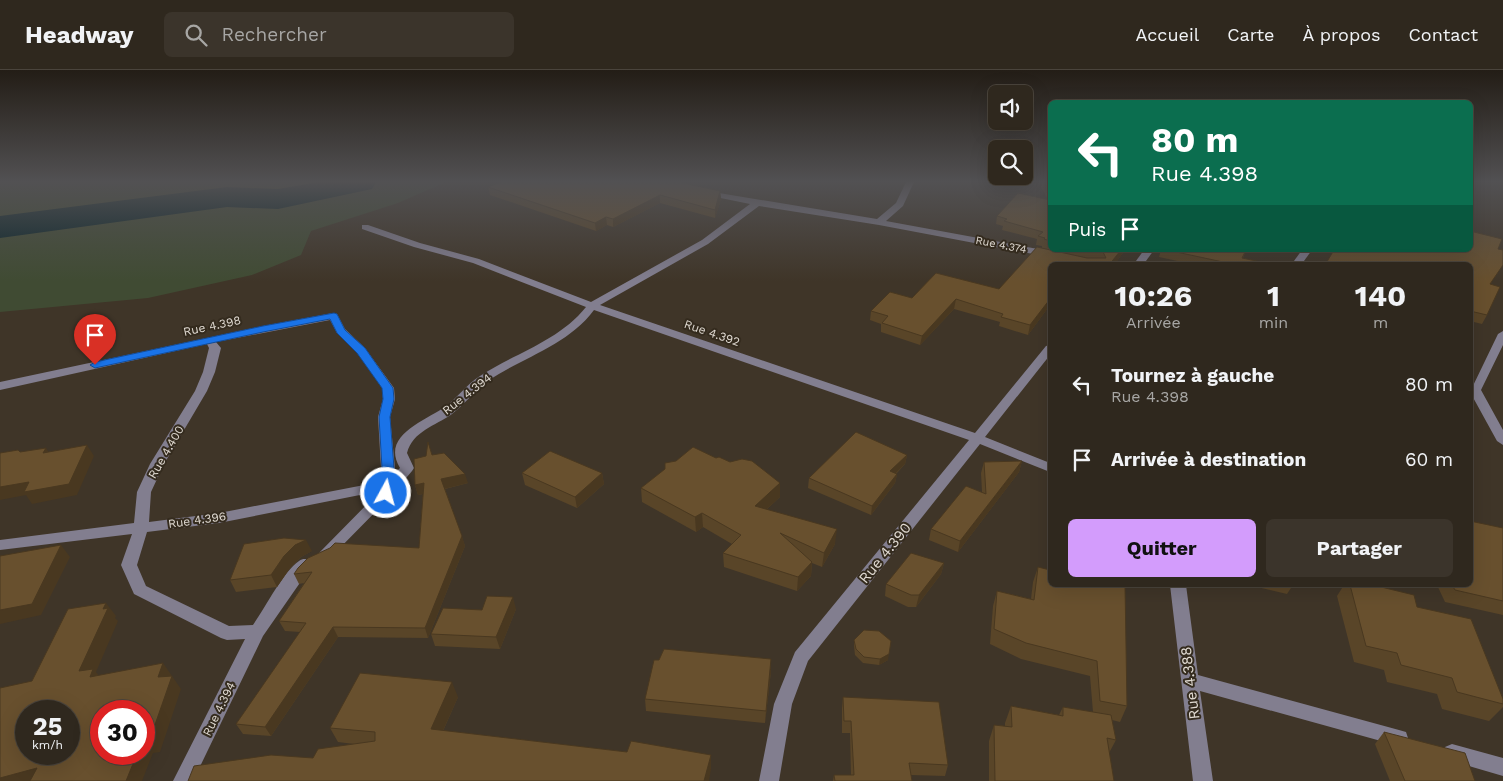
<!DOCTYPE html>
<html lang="fr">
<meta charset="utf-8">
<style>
body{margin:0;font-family:"Work Sans",sans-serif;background:#3b342b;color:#f1f3f6;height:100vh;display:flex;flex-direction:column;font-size:19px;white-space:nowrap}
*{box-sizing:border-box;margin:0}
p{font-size:16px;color:#a7a6a4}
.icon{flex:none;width:28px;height:28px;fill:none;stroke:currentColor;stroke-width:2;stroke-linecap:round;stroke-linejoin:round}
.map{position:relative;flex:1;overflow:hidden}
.panel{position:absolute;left:1048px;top:192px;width:425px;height:325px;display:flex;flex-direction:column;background:#2f281e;border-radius:8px;box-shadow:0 5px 20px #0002,0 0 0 1px #4a443c}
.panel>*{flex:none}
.guide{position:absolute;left:1048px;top:30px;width:425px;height:152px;border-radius:8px;box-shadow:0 5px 20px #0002,0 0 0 1px #4a443c;background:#0b6e4f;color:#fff;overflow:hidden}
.fabs{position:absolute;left:988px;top:15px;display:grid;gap:10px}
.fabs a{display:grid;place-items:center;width:45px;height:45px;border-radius:8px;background:#2f281e;box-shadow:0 5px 20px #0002,0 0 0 1px #4a443c;font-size:25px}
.speed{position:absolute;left:15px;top:630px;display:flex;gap:10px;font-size:25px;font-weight:700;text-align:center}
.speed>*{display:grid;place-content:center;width:65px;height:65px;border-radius:50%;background:#2f281e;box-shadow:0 5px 20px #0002,0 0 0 1px #4a443c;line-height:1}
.speed small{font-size:12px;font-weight:400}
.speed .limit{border:8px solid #d22;background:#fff;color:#111}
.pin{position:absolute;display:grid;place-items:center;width:42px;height:42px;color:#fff;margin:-51px -21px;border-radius:50% 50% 50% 0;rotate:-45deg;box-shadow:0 0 5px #0007}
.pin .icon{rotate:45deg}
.me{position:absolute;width:55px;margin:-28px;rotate:7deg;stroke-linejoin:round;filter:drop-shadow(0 0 4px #0008)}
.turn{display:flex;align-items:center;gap:18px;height:105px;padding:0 20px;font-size:22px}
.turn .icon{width:65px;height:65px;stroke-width:2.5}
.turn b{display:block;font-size:35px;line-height:42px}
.then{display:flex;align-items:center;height:48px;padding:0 20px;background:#0003;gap:10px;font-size:19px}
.eta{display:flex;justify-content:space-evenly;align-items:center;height:85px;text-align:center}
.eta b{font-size:30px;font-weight:700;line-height:35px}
.button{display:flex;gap:10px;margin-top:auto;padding:10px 20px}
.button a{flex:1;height:58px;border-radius:8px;background:#d39cfc;color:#111;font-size:20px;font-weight:700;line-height:58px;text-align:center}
.button a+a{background:#3b342b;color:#f1f3f6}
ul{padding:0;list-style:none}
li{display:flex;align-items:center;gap:15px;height:75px;padding:0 20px}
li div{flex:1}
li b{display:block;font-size:19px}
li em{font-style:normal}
header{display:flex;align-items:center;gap:30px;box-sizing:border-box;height:70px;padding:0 25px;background:#2f281e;border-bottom:1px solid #4a443c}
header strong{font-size:24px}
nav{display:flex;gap:28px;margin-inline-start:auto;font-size:18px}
.search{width:350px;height:45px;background:#3b342b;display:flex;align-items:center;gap:12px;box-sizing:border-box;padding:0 18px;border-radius:8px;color:#a7a6a4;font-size:19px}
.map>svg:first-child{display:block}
.green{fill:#404b33}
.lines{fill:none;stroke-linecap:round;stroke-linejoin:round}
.river{fill:#072329;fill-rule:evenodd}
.minor{fill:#827e8f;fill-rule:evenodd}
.wall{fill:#594528}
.shaded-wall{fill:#493820}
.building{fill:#68502e;stroke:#493820;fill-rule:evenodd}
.route{fill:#1a73e8;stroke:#114b97}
.labels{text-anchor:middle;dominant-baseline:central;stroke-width:4;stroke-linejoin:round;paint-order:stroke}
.far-street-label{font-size:11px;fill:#e0dad2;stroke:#342b1e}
.street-label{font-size:12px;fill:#e0dad2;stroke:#342b1e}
.near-street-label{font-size:15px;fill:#e0dad2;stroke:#342b1e}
</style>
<header>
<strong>Headway</strong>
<div class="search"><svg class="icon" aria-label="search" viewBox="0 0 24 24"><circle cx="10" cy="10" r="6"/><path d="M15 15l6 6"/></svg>Rechercher</div>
<nav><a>Accueil</a><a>Carte</a><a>À propos</a><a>Contact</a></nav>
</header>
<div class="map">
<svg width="1503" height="711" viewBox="0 0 1503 711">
<rect width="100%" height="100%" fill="#3f3528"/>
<path class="green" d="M0 112H446L398 133 311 161 301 185 252 205 148 228 0 242Z"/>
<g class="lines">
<path class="river" d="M319 112H376L372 119 278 139 227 137 0 168V146L227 117 278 119Z"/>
<g class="minor">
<path d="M906 112H914L903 136 886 151 1049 181 1054 184 1049 187 879 155 759 136 708 174 600 235 975 363 1046 276 1050 275V285L985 367 1050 393V402L980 374 808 591 792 634 779 711H759L774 634 795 582 969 370 594 240C568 275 524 287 489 310 475 320 465 334 452 344 435 356 413 361 407 383L414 398 412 401 391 426 330 488 325 490 320 488 318 484 380 421 219 453 147 462 137 495 146 516 229 556 253 555C265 538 283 502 299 491 303 488 306 489 310 490L313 494 263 566 193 711H173L245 569 227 570 221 568 134 524 121 495 132 464 0 480V470L134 453 137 422 150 394 195 321 203 302 209 278 207 274 0 320V312L263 256 333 243 337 244 345 259 365 278 394 318 395 329 390 347 395 398 396 402 400 398C380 365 426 351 446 336 458 327 467 314 480 306 515 283 559 271 586 237L473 193 414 177 362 159V155H368L420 173 479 189 591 232 702 170 750 134 701 124V120L877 149 896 133ZM330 250 337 263 357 282 382 318 383 329 378 347 381 398 385 411 219 443 149 452 151 422 164 394 207 321 215 302 221 278 216 272Z"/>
<path d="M1144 180H1154L1143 195H1133Z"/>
<path d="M1302 180H1312L1301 195H1291Z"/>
<path d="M1503 261V275L1481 320 1503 360V375L1497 371 1470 322 1498 264Z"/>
<path d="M1170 515H1186L1198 605 1399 660 1406 662 1408 668 1406 674 1399 676 1200 621 1213 711H1193Z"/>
<path d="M1452 674 1503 688V706L1445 689 1443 683 1445 677Z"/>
</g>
</g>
<g class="wall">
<path d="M1038 112H1050V180L1042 178V176L1036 175 1037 169 1002 160 1003 156 996 154 997 146 1048 129Z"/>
<path d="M692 115 720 121 721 129 715 148 660 133 613 157 607 155 596 161 490 125 488 117Z"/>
<path d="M1037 177 1081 187 1051 180H1125L1114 195H1050V235L1028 265 999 256 1000 252 954 239 920 275 881 262V254L870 250 871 241 890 222 912 228 936 203 999 219Z"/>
<path d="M1498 179 1491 214 1487 245 1482 254 1470 251V195Z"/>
<path d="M1161 180H1246L1243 188 1271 195H1196L1159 187Z"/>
<path d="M432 385 468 413 445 419 465 476 428 568 338 567 271 666 243 664 236 654 300 562 285 561 279 551 304 513 299 514 294 504 419 478 423 424 418 425 415 415Z"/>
<path d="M907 385 905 394 896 404H897L895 413 871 445 808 418 809 408Z"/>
<path d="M676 391 780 427 766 440 835 474 822 497 812 493 811 506 797 521 724 497 723 483 732 474 703 457 696 462 642 432 641 418Z"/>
<path d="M1022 391 1019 402 958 482 929 470 931 459 982 422 981 403 984 392Z"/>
<path d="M522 403H602L604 414 577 438 525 415Z"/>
<path d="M1503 458V545L1445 532 1437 515H1470Z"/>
<path d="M312 481 301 487 290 498 277 517 236 522 230 510Z"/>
<path d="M944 493 941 504 916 537H908L885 526 886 514Z"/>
<path d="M1050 493V515L1127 636 1120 652 1112 650 1116 670 1109 683 1114 711H989V671L994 655 1005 656V653L1011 636 1059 645 1063 637 1093 642 1090 606 1021 589 990 574 993 536 997 521 1031 529 1033 512 1038 497 1048 500Z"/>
<path d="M1249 515H1293L1287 524Z"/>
<path d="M1344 515H1373L1417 537 1503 629V637L1489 651 1442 639 1437 624 1387 612 1384 600 1354 592 1337 526Z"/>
<path d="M516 539 500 579 435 576 431 564 482 540Z"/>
<path d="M854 570 888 590 879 595 863 593 855 585 854 576Z"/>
<path d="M771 601 765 653 646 641 645 629Z"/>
<path d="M458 627 443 661 627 682 711 685V699L313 688 354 674 338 672 330 658Z"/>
<path d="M843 627 948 695 945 706 911 705 912 711H833L834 705H851L850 663H842V638Z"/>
<path d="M1384 662 1475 711H1390L1375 674Z"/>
</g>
<g class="shaded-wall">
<path d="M720 121 721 129 715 148V140Z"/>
<path d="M660 125V133L613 157V149Z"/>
<path d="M606 147 607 155 596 161 595 153Z"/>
<path d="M1121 180H1125L1114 195H1109Z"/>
<path d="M956 229 954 239 920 275 922 266Z"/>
<path d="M1050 229V235L1028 265 1030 255Z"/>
<path d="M87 375 94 386 77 425 32 434 26 425 0 430V417Z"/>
<path d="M46 378 53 389 43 383Z"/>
<path d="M907 385 905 394 889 410 890 401Z"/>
<path d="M1022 391 1019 402 958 482 960 471Z"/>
<path d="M602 403 604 414 577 438 575 427Z"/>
<path d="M465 404 468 413 444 419 441 409Z"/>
<path d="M897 404 895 413 871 445 872 436Z"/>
<path d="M424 413 427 423 418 425 415 415Z"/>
<path d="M780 413V427L755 450V436Z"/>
<path d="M702 443 703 457 696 462 695 447Z"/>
<path d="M837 459 835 474 822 497 824 483Z"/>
<path d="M462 466 465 476 428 568 425 558Z"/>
<path d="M306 470 312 481 301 487 290 498 277 517 271 505 284 486 295 475Z"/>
<path d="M61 475 70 487 41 545 0 554V540Z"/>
<path d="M812 492 811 506 797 521 798 507Z"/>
<path d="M944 493 941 504 916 537 919 525Z"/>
<path d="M513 527 516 539 500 579 496 567Z"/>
<path d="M106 533 116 546 115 548 118 551 96 602 104 612 100 620 79 601Z"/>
<path d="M333 557 338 567 271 666 265 657Z"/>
<path d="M889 584 888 590 879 595 880 589Z"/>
<path d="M771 589V601L765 653 766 641Z"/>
<path d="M163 593 181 619 160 682 153 683 142 711H126L137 684H144V670L158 607Z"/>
<path d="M452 612 458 627 437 674 431 659Z"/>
<path d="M711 685V699L709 711H704Z"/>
<path d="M37 698 49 711H0V708Z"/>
</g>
<g class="building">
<path d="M501 112H680L692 115 720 121 715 140 660 125 613 149 606 147 595 153 488 117Z"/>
<path d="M1044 112H1050V121Z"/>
<path d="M1018 123 1050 130V171L1044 169 1045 168 1038 166 1043 162 1004 151 1007 149 997 146Z"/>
<path d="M1470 161 1502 169 1498 179 1503 180V195L1490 214 1500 217 1487 245 1470 241V195H1325L1334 180H1470Z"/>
<path d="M1037 177 1087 188H1106L1103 182 1092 180H1121L1109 195H1050V229L1030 255 1001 247 1003 244 956 229 922 266 882 253 888 246 871 241 890 222 912 228 936 203 999 219Z"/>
<path d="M1167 180H1246L1242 188 1271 194V195H1237Z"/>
<path d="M856 362 907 385 890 401 897 404 872 436 809 408Z"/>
<path d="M428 372 432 385 444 383 465 404 441 409 462 466 425 558 333 557 265 657 236 654 306 553 279 551 312 502 294 504 298 498 308 488 330 478 335 473 419 478 424 413 415 415 414 389 426 386Z"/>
<path d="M87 375 69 414 24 422 29 412 0 417V383L18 380 20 382 46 378 43 383Z"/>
<path d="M693 377 716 388 719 387 730 392 742 389 752 391 780 413 755 436 837 459 824 483 780 463 812 492 798 507 723 483 741 465 702 443 695 447 641 418 665 399V393L676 391Z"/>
<path d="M550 381 602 403 575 427 522 403Z"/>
<path d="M1022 391 960 471 931 459 966 416 986 424 984 392Z"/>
<path d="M1470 451 1503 458V531L1455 520 1452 515H1470Z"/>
<path d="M284 468 306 470 295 475 284 486 271 505 230 510 244 474Z"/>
<path d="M61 475 32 534 0 540V486Z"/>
<path d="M911 483 944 493 919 525H911L886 514Z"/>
<path d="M1038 497 1050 500V515H1125L1127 636 1100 631 1097 591 1026 573 994 559 997 521 1034 530Z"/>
<path d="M1350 515H1373L1414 525 1417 537 1471 549 1503 629V634L1457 622 1452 608 1401 595 1397 583 1366 576Z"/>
<path d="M487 526 513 527 496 567 431 564 443 538 482 540Z"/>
<path d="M106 533 103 539 108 538 79 601 93 599 90 607 163 593 158 607 172 606 150 669 144 670V641H101V684H137L126 711H30L37 698 0 708V618L32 611 68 539ZM26 641H69V684H26Z"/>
<path d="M864 560 879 561 891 571 889 584 880 589 864 587 856 579 854 570Z"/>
<path d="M664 579 771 589 766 641 645 629 654 590H659Z"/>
<path d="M360 603 452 612 431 659 627 682 631 671 711 685 704 711H188L194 696 271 685 313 688 318 679 375 671V662L330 658Z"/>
<path d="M843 627 939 632 948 695 909 693 912 711H835L834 705H854L851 651H844Z"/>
<path d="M1011 636 1063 646V637L1111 645 1116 670 1107 668 1114 711H995L994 655 1012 657Z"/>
<path d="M1384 662 1465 683 1475 711H1405Z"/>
</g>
<linearGradient id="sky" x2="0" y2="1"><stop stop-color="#231d16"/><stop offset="0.53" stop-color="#525153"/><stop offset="1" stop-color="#525153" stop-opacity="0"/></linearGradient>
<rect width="1503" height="211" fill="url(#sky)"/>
<path class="route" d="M334 243 337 244 345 260 365 278 393 318 394 329 390 347 394 398 399 414 391 426 386 428 380 423 386 414 382 398 379 347 383 329 382 318 357 283 337 263 330 249 263 262 95 298 90 295 95 292 263 256Z"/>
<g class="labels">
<g class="far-street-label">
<text transform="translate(1001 175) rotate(11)">Rue 4.374</text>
</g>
<g class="street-label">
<text transform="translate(212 256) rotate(-12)">Rue 4.398</text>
<text transform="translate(712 263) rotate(19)">Rue 4.392</text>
<text transform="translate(467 324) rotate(-38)">Rue 4.394</text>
<text transform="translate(166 382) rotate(-60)">Rue 4.400</text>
<text transform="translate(197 450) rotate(-8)">Rue 4.396</text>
<text transform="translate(219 639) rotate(-64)">Rue 4.394</text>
</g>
<g class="near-street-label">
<text transform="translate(885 483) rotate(-51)">Rue 4.390</text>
<text transform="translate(1190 613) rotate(-97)">Rue 4.388</text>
</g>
</g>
</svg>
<div class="fabs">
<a><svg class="icon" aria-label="sound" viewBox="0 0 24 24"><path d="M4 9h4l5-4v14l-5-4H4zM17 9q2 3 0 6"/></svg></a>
<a><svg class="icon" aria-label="search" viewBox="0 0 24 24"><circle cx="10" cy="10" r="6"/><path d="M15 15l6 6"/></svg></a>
</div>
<div class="speed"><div>25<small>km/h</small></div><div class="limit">30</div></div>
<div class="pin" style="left:95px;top:295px;background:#d93025"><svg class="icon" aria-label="arrive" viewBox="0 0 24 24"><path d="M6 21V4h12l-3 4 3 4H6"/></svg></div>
<svg class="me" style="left:386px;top:423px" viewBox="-20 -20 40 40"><circle r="17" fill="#1a73e8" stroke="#fff" stroke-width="3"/><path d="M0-11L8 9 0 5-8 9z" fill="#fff"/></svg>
<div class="guide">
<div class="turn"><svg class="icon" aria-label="left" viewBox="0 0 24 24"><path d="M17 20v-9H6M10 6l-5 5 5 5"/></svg><div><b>80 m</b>Rue 4.398</div></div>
<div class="then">Puis<svg class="icon" aria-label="arrive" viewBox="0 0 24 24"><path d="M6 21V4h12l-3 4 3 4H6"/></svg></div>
</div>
<section class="panel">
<div class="eta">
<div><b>10:26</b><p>Arrivée</p></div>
<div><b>1</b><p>min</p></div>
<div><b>140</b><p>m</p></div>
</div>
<ul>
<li><svg class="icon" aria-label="left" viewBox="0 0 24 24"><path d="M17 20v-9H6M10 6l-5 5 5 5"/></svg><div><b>Tournez à gauche</b><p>Rue 4.398</p></div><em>80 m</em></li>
<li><svg class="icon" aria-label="arrive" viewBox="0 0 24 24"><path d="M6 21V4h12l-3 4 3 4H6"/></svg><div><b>Arrivée à destination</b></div><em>60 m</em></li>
</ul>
<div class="button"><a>Quitter</a><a>Partager</a></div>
</section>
</div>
